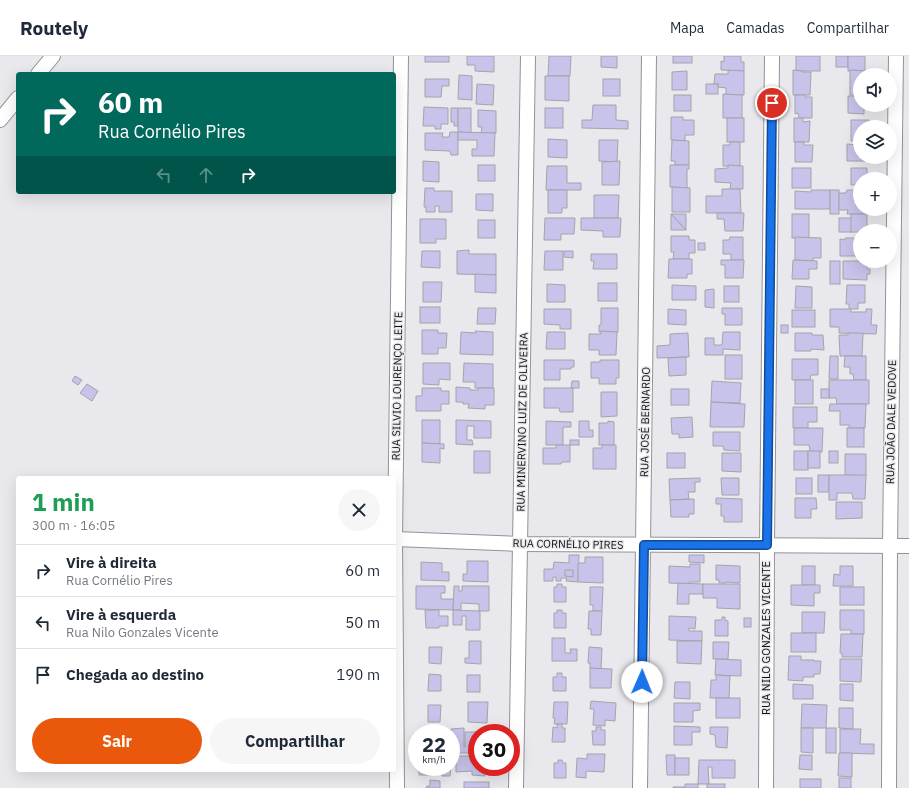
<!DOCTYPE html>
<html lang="pt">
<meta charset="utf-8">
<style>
body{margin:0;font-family:"IBM Plex Sans",sans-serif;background:#f6f6f7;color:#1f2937;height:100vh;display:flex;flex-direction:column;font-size:15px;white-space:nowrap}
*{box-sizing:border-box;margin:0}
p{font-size:13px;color:#747a83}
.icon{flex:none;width:22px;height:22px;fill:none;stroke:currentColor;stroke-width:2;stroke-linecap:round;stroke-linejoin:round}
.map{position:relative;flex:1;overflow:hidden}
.side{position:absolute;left:16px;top:420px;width:380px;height:296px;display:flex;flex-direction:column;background:#fff;border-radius:4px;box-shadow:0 4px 16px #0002}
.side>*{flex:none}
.banner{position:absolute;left:16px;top:16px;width:380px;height:122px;border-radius:4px;box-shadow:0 4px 16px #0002;background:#00695c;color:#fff;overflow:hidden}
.tools{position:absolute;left:853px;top:12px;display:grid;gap:8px}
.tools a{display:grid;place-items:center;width:44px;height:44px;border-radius:50%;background:#fff;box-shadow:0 4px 16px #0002;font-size:20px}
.speed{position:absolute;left:408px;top:668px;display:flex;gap:8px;font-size:20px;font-weight:700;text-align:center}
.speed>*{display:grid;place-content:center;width:52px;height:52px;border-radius:50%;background:#fff;box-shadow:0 4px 16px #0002;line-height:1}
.speed small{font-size:10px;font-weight:400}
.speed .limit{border:6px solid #d22;background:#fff;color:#111}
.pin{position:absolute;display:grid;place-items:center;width:34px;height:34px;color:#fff;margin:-17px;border:2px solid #fff;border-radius:50%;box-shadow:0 1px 4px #0007}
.me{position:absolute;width:44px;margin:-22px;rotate:1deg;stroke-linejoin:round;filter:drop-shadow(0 0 3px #0008)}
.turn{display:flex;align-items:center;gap:14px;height:84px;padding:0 16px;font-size:18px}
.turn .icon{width:52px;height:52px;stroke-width:2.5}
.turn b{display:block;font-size:28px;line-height:34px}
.lanes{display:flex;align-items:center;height:38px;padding:0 16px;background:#0003;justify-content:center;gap:20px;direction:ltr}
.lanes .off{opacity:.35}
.round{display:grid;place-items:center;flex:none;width:42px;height:42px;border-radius:21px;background:#f6f6f7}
.headline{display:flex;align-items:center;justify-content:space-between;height:68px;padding:0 16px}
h1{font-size:24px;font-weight:800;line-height:30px;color:#1e9e55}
.primary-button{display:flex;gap:8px;margin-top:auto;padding:8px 16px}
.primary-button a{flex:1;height:46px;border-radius:24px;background:#ea580c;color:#fff;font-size:16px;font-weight:800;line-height:46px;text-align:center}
.primary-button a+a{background:#f6f6f7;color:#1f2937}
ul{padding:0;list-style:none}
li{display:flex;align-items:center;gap:12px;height:52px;padding:0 16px;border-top:1px solid #e0e1e3}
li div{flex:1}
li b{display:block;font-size:15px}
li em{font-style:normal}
header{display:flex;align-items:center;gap:24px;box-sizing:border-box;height:56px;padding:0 20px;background:#fff;border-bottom:1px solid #e0e1e3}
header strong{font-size:19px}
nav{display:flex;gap:22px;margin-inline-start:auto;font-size:14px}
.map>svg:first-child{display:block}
.building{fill:#c7c3ea;stroke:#a4a4a8}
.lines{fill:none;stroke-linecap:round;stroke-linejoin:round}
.minor-casing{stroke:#939297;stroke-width:16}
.minor{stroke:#fff;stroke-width:14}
.route-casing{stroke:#114b97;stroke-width:10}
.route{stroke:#1a73e8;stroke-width:7}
.labels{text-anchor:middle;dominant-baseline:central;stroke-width:3;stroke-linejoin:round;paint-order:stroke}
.street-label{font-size:11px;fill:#121214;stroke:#e9e9ed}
</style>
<header>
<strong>Routely</strong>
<nav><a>Mapa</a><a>Camadas</a><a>Compartilhar</a></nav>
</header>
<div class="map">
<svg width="909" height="732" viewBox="0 0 909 732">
<rect width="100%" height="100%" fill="#e9e9ed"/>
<g class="building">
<rect x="425" y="0" width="24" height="6"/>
<path d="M467 0H494V16L475 15V9H467Z"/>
<path d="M549 0H571L570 20H548Z"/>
<path d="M601 0H617V12L601 11Z"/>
<rect x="673" y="0" width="19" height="7"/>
<path d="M724 0H741V6H744V15L721 14V5L724 6Z"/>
<rect x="796" y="0" width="24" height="15"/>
<rect x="836" y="0" width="12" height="11"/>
<rect x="848" y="0" width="17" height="15"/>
<path d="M728 14 744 15V39H726V32L718 31V28H714L715 18H728Z"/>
<path d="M793 14 802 15V16H811L810 39H793Z"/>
<path d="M850 14 867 15V19H860V39H850Z"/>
<path d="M687 15V34H672V16Z"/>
<path d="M459 19 472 20V44L458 43Z"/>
<path d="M545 20H569V45L545 44Z"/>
<path d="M425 23H449V30H442L441 41H425Z"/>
<rect x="603" y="23" width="17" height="17"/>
<path d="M477 28 494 29 493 49 476 48Z"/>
<rect x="706" y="28" width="12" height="10"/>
<path d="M723 38 742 39V62H723Z"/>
<rect x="674" y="39" width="17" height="16"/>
<path d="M795 39H805V41H812V62H799L798 57 795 58Z"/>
<path d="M848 40H860V49H864V58L848 57Z"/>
<path d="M593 49H616V64L628 65V73L582 72V64H592Z"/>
<path d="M424 51 448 52V68H441V73H435V70H423Z"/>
<path d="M451 52H458V70H454V66H451Z"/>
<path d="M458 52H471V77L458 76Z"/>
<rect x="545" y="52" width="18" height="20"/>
<path d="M478 54 496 55V77H481L482 71H478Z"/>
<path d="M671 61H683V64H694V79H685V85L671 84Z"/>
<rect x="727" y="62" width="17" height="24"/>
<path d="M794 62H803V66L810 65 809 86H794Z"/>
<path d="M851 64H869L868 71H860V85H851Z"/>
<path d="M450 76H458V99H451L450 95 425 94V77H443L442 81H449Z"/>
<path d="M458 76 495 77 494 100H472V93H477V84H458Z"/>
<path d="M548 83 567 84V102L548 101Z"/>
<path d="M599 84H618L617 106 599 105Z"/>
<path d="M672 84 689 85V109H675V105H671Z"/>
<path d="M730 86H740V110H723V89H730Z"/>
<path d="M795 86H804V89H813L812 106H795Z"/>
<path d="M847 88 860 89V101H865V105H847Z"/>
<path d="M423 105 439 106V126L423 125Z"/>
<path d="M620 105 619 129H602V106Z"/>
<rect x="478" y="109" width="17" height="16"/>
<path d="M670 109H689V113H687V132L670 131Z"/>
<path d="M728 109 743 110V133H730L731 127 715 126V113L728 112Z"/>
<path d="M547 110H567V127H581V134H546Z"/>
<rect x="792" y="112" width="19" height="20"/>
<path d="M851 112H867V123H860V129H851Z"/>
<path d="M672 131 690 132V156H672Z"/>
<path d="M425 132H434V135H452V156H439V150H435V156H426V151H424Z"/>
<path d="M722 133H740L741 157H706V140H722Z"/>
<path d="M548 134H567V152H562V157H548Z"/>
<path d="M811 134H830V153H795V135L811 136Z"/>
<rect x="830" y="134" width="9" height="24"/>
<path d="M847 134H860V153H866V158H847L848 154H839V137H846Z"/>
<path d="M476 138H493V155L476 154Z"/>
<path d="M594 139H619L618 162H594Z"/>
<path d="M717 157H744L743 175H725L724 163H717Z"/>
<path d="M671 158H686V174Z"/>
<path d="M671 158 686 174H671Z"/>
<rect x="792" y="158" width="17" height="24"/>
<path d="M851 158H867V175H860V176H850Z"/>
<path d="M545 162H575L574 178H561V184H544Z"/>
<path d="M581 162H621L620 181H603V175L581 174Z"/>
<rect x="839" y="162" width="12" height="14"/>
<path d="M420 163H446V183H436V187H420Z"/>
<rect x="478" y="164" width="17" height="18"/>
<path d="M671 180H689V184H695V197H689V203H673L674 196H671Z"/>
<path d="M730 181H743V204H731V198H723V184H729Z"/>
<path d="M795 181 821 182V202H813V205L795 204Z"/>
<path d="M845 182H860V200H840V183L845 184Z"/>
<rect x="698" y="187" width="7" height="7"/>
<path d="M469 194V198H496V219L457 218V195Z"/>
<path d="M422 195H440V212L421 211Z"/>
<path d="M545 195H563V214H544Z"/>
<path d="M564 195H573V202L564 201Z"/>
<path d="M591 198H617V213H593L594 205H591Z"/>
<path d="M669 203H692V218H687V222H668Z"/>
<path d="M721 204H744L743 222H725V209H721Z"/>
<path d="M793 204 817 205V213H809V223H792Z"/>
<rect x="830" y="205" width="10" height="23"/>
<path d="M843 205H867V213H870V218H867V224L843 223Z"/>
<path d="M475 218 496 219V237L475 236Z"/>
<path d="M423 226H442L441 246H423Z"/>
<rect x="598" y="227" width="19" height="18"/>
<path d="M547 228 565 229V246H547Z"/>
<path d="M672 229 696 230V244H672Z"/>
<path d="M847 229H865V247H858V253H849V248H846Z"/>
<rect x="724" y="230" width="15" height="16"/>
<path d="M796 230 812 231V252H795Z"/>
<path d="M714 233V252L705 251V234Z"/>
<rect x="420" y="251" width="20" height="16"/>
<path d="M478 252H496L495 268H477Z"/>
<path d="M601 252H618V276H599V269H601Z"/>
<path d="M722 252H742V269H725V258H722Z"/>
<path d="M544 253H571V273H560V269L544 268Z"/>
<path d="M668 253 686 254V269L668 268Z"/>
<path d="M830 253H851V256H866V253H872L871 269H877L876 278 839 277V271H830Z"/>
<rect x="792" y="254" width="23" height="17"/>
<rect x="781" y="269" width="7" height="8"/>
<path d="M422 274H438V277H447L446 292H438V298H422Z"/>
<path d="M475 275 493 276V299L460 298 461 276 476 277Z"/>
<path d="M601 275 617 276 616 299H599V294H589V278H601Z"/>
<path d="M547 276H565V293H546Z"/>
<path d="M723 276H740V294L723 293V299H705V282H714V289H722Z"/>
<path d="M688 277 689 301 657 302V290L670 289V278Z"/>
<path d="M795 277H812V279H823L824 294 811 293V295H795Z"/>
<path d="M848 277H863L862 300H840L839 279H848Z"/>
<rect x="725" y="299" width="17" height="24"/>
<path d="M830 300H838V323H829Z"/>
<path d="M845 300H866V324H854L853 318H850V311H844Z"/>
<path d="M686 301V319L669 320 668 302Z"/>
<path d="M792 303H818V319H811L810 324H792Z"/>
<path d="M544 304H574V311H571V313H560V324H544Z"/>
<path d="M600 304H619V322H616V328H599V322H591V306H600Z"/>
<path d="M423 307H450V324L439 323V329L423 328Z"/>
<path d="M464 307 493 308V332H475V326H463Z"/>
<path d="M75 320 82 324 78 329 72 325Z"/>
<rect x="795" y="324" width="18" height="24"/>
<path d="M829 324H869V348H837L836 342H829Z"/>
<path d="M572 325H579V332H571Z"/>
<path d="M712 325 741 327 740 347 711 346Z"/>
<path d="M87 328 98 335 92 345 80 337Z"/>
<path d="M456 331 470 332V334H478V332H494V349H485V353L468 352 469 348H463V346H456Z"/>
<path d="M422 332H441V335H449V348H441V355H416V340H422Z"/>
<path d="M544 332H573V356H560L559 352H544Z"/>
<rect x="671" y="333" width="18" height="16"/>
<rect x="821" y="333" width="8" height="9"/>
<path d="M601 336H617V360L601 361Z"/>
<path d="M711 346 745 348 744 371H710Z"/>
<path d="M830 348H866L865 372H849V369H840V355H829Z"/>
<path d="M793 351H817V366H808V372H793Z"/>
<path d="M692 361 693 381 679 382V378H672L671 362Z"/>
<path d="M422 364H440V388L422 387Z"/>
<path d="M456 364 491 365V382H474V370H467V384H472L473 389 456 388Z"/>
<path d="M546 365 571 366V371H563V389H546Z"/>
<path d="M579 365H589V374H593V381H579Z"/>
<path d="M608 365 614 366V389H599V367H608Z"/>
<path d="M794 372H823L822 396 810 395 809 389H794Z"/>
<rect x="847" y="372" width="17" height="19"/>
<path d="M713 376H740V395L724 394 723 390H713Z"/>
<rect x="570" y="384" width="9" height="5"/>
<path d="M422 387 444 388V393L440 392V407L422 406Z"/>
<path d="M556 389H570V406H562L561 408H543V392H556Z"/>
<path d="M602 389H616V413H593V392H602Z"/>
<rect x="474" y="395" width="16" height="22"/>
<rect x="794" y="395" width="14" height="19"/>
<rect x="808" y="395" width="12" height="17"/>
<rect x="829" y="395" width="9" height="12"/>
<rect x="667" y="397" width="18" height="15"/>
<path d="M722 397H741V416L722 415Z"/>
<path d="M845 398H866V420L845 419Z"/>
<rect x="818" y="419" width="11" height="17"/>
<path d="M829 419H866L865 443H853L852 437H837V444H829Z"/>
<path d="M700 422V426H695V436H688L689 443 670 444 669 423Z"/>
<path d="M721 422H739V439H722Z"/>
<rect x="796" y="422" width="16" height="16"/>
<path d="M716 442 742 443V466H724V460H721V448H716Z"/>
<path d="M795 442H816L817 453H811V462H795Z"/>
<path d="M694 443V458H689V461H671L670 444Z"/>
<path d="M836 446H862V462L836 463Z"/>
<path d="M569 499H579L578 526 566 525 567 522H561V525H556V521H553V525H544V513H553L554 506 569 507Z"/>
<path d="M689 499H704V507L689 506Z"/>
<path d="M585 501H603V527L578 526V507H585Z"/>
<path d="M467 505H488V526L463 525V518H467Z"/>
<path d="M421 506 442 507V516H449V525L421 524Z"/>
<path d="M690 508H700V526H689V528L669 527V510L690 511Z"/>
<path d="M716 509 740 510V527L726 526V527H719V524H716Z"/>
<rect x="802" y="510" width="13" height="19"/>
<path d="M840 510H853V530H833L834 518 840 519Z"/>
<path d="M565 514H573V521L565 520Z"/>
<path d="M678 527 703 528V538H689V548H677Z"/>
<path d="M557 528H562V531H566V546H554V531H557Z"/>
<path d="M703 528H740V553L717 552V542H703Z"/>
<path d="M791 529H820V537H814V550L791 549Z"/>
<path d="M416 530H445V537H441V543H454L453 554 416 553Z"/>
<path d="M454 530H459V535H462V530H489V555H479V548L461 547V554H453Z"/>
<path d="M590 531H603L602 555H593V549H590Z"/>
<rect x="840" y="531" width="24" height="18"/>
<path d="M425 554H439V560H448V570H439V572H426Z"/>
<path d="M453 554 480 555V574H466V560H462V569H453Z"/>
<path d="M557 554H562V557H566V572H554V557H557Z"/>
<path d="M840 554H864V578H851V574H840Z"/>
<path d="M589 555H602L601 579H591V573H588Z"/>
<path d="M802 556H825L824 577H802Z"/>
<path d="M669 560 696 561 695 573 689 572V575H702V585L669 584Z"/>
<path d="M722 561H725V564L728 565V580H715V564H722Z"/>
<rect x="744" y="562" width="7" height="9"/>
<rect x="791" y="577" width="25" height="19"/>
<path d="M841 578H863L862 601H842V597H840Z"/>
<path d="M552 582H565V597H571L570 593H577V605H552Z"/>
<path d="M469 585H481V608L465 607V602H469Z"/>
<path d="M677 585H702L701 608 677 607Z"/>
<path d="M713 586H729L728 603H713Z"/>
<path d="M429 591H442L441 608 429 607Z"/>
<path d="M589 591 602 592 601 613 590 612V607H588Z"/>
<path d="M789 600H801V604H814V605H821L820 618H814V621H803V625L788 624Z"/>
<path d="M716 603 741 604V620L715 619Z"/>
<path d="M840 603H862L861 626 840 625Z"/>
<path d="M590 612 612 613 611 632H590Z"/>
<path d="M557 617H562V621H566V635H553V621H557Z"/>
<path d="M429 618 441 619V635H428Z"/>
<rect x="467" y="619" width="13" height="17"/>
<path d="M716 619 730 620 729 642H710L711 624H716Z"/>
<path d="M675 626H690V643L674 642Z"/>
<path d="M793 628 813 629V643H793Z"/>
<path d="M840 628H853V645L840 644Z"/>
<rect x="716" y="642" width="24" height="20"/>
<path d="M591 645 616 647 615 665 605 664V670L593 669 594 653H590Z"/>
<path d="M468 646H488L487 667 468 666Z"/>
<path d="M554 646H568L567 668H554L555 662H553Z"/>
<path d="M674 647H700V654L693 655V666H674Z"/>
<path d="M802 648 827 649 826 672H801Z"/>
<path d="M428 649H441L440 666H428Z"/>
<path d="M839 652H853V673L839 672Z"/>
<path d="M557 668H562V672H565V686H552L553 671 557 672Z"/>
<path d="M674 670 700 671V676H692V689H674Z"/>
<path d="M431 671H441V677H417V675H431Z"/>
<path d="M596 671H601V674H605V689H593L592 675H596Z"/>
<path d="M710 671H728L727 692 716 691 715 679 710 678Z"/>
<path d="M464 672V691H465V676H484V677H477V697H451V673Z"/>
<path d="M801 672H813V697L801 696Z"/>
<rect x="826" y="672" width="10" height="25"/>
<path d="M840 673H861L860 688H874V698L840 697Z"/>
<path d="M839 697H852V721L838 720Z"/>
<path d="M587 698H605L604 716 586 715V722L576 721 577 702 587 703Z"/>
<path d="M666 699H675V719H667Z"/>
<path d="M800 699H812V714L799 713Z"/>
<path d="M456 700H477V711H487V716H485V720L472 719V715L456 716Z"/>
<path d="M417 701V711H440V714L437 713V719H419V713H417Z"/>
<rect x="675" y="702" width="14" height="17"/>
<path d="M558 704H562L563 707H566V722H554V707H558Z"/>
<path d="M699 704H735V722H712V711H708L709 728H698Z"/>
<path d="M442 711H451L450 720H442Z"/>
<rect x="839" y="722" width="12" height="10"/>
<rect x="800" y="723" width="21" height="9"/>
<path d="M430 724 440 725V732H426L427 730H430Z"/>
<rect x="464" y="726" width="25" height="6"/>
<path d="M685 728H698V732H673V731H685Z"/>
<rect x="707" y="728" width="18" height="4"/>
</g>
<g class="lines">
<g class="minor-casing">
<g id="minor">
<path d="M38 18 53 0"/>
<path d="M0 64 18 42"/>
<path d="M395 483 520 488 909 490"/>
<path d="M397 732 395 483 401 0"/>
<path d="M516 732 528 0"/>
<path d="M640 732 649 0"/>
<path d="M766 732 767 489 772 0"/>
<path d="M889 732 890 490 896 0"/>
</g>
</g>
<use href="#minor" class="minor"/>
</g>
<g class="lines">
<g class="route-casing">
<path id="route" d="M642 626 644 489H767L772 47"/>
</g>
<use href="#route" class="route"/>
</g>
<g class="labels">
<g class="street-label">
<text transform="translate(397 330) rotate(-89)">RUA SILVIO LOURENÇO LEITE</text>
<text transform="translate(522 366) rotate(-89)">RUA MINERVINO LUIZ DE OLIVEIRA</text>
<text transform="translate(645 366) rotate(-89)">RUA JOSÉ BERNARDO</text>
<text transform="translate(891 366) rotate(-89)">RUA JOÃO DALE VEDOVE</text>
<text transform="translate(568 488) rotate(1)">RUA CORNÉLIO PIRES</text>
<text transform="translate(766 582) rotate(-90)">RUA NILO GONZALES VICENTE</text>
</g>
</g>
</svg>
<div class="tools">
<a><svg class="icon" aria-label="sound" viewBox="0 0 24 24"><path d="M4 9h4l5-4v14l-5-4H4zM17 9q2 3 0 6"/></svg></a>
<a><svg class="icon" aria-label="layers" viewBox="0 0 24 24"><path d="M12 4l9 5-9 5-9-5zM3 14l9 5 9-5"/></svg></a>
<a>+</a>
<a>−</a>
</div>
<div class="speed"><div>22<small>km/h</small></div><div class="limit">30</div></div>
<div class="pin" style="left:772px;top:47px;background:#d93025"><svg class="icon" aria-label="arrive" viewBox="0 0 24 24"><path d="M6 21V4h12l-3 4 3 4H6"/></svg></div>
<svg class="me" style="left:642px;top:626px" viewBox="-20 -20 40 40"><circle r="19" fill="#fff"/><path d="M0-13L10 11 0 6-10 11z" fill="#1a73e8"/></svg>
<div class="banner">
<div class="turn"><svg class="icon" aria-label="right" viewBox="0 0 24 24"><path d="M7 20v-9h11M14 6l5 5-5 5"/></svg><div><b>60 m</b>Rua Cornélio Pires</div></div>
<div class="lanes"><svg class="icon off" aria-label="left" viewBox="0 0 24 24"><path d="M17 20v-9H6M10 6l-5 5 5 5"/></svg><svg class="icon off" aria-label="ahead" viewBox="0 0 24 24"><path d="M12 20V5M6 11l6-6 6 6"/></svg><svg class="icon" aria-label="right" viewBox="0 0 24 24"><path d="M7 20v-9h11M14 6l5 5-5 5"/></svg></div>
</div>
<section class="side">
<div class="headline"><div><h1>1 min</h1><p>300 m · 16:05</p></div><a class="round"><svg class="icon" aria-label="close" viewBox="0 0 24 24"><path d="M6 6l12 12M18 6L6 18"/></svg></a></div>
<ul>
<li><svg class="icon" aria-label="right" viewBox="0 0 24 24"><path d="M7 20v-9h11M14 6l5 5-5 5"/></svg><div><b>Vire à direita</b><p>Rua Cornélio Pires</p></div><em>60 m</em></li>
<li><svg class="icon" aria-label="left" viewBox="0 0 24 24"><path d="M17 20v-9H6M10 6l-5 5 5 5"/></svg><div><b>Vire à esquerda</b><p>Rua Nilo Gonzales Vicente</p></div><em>50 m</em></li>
<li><svg class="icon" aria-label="arrive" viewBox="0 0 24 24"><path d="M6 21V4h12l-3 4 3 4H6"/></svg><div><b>Chegada ao destino</b></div><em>190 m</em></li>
</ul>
<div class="primary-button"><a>Sair</a><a>Compartilhar</a></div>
</section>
</div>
